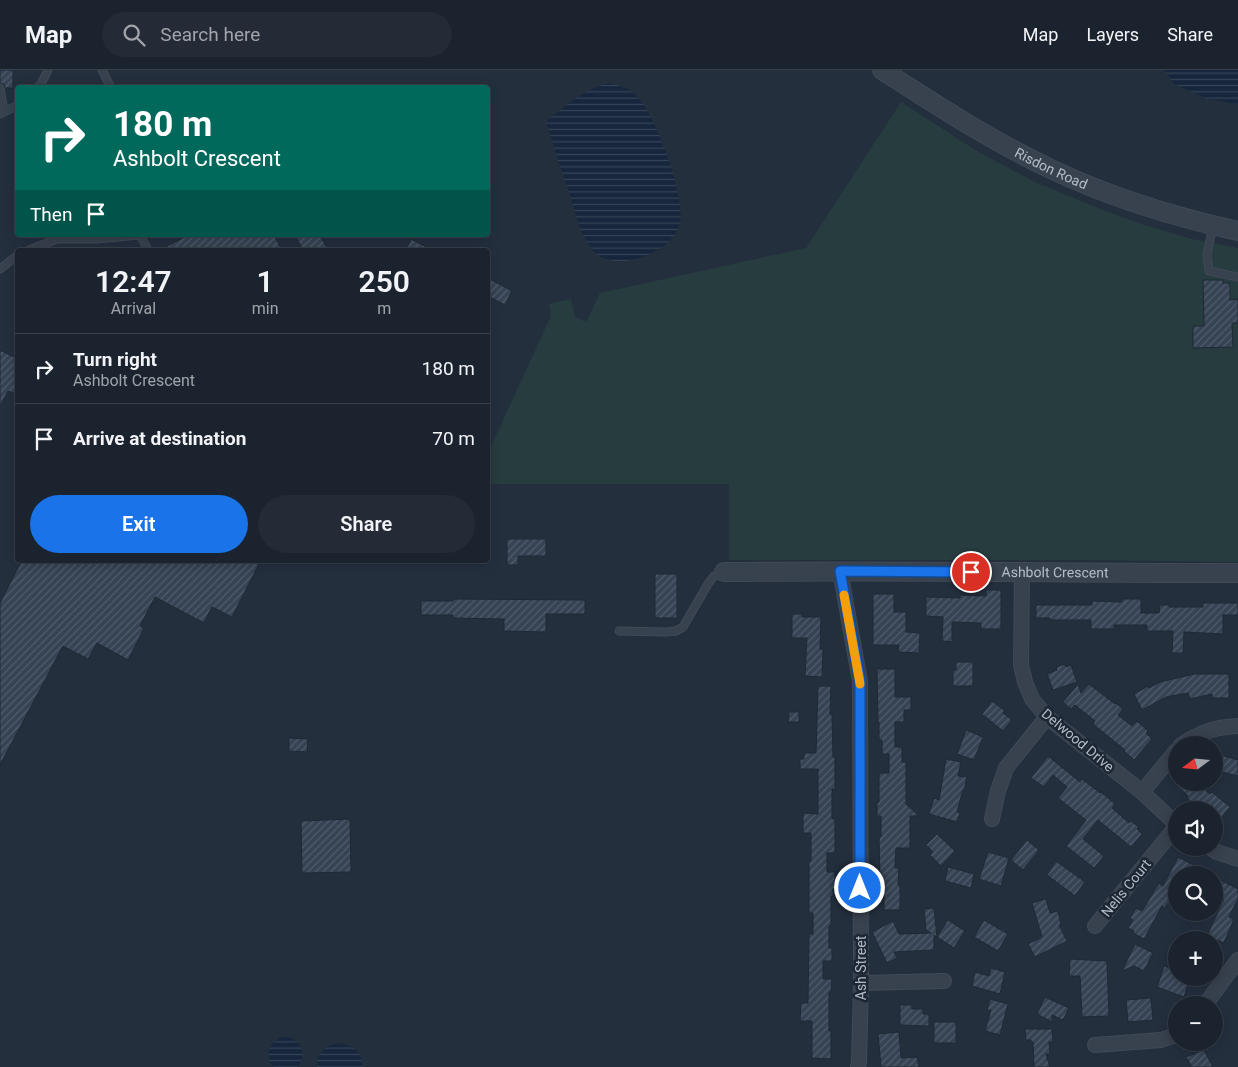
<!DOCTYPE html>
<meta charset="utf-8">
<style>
body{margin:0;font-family:Roboto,sans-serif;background:#242b36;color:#f1f3f6;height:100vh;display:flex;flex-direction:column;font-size:19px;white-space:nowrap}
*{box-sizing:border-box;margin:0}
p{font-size:16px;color:#a0a4aa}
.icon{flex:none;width:28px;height:28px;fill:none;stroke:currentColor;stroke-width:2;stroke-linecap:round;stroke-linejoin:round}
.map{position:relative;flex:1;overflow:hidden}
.panel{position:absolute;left:15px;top:178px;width:475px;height:315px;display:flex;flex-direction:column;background:#1b232e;border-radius:5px;box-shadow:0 2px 12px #0003,0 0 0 1px #39404a}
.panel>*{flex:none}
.hud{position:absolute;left:15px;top:15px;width:475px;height:152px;border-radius:5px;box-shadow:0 2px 12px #0003,0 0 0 1px #39404a;background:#00695c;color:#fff;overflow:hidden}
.needle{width:32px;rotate:254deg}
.buttons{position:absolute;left:1168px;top:666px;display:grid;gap:10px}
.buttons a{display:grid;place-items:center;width:55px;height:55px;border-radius:50%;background:#1b232e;box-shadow:0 2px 12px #0003,0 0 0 1px #39404a;font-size:25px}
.pin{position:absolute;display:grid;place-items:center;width:42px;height:42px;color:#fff;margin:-21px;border:2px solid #fff;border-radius:50%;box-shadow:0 1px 5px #0007}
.me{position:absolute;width:55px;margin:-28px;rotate:0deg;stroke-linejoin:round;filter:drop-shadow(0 0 4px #0008)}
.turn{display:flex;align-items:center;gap:18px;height:105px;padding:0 15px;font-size:22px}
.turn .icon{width:65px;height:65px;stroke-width:2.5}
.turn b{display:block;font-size:35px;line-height:42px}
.then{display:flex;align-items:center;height:48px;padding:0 15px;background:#0003;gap:10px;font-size:19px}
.eta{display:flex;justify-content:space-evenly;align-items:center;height:85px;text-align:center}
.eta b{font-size:30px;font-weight:600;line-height:35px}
.action{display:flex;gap:10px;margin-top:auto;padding:10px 15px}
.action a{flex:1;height:58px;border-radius:30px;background:#1a73e8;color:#fff;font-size:20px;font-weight:600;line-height:58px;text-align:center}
.action a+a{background:#242b36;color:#f1f3f6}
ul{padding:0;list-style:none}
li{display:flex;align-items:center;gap:15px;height:70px;padding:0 15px;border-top:1px solid #39404a}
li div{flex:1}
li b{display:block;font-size:19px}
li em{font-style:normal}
header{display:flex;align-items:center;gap:30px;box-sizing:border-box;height:70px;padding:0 25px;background:#1b232e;border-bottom:1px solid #39404a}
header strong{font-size:24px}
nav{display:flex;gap:28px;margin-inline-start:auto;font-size:18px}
.search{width:350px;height:45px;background:#242b36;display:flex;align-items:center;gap:12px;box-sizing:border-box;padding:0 18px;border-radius:28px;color:#a0a4aa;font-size:19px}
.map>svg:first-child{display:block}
.grass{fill:#263c3f}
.water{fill:url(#water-rules)}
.building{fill:url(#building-hatch);stroke:#1f2835}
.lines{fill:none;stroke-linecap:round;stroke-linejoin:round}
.service-casing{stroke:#414a57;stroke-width:9}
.minor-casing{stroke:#414a57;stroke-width:16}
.tertiary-casing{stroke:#414a57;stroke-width:20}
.service{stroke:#38414e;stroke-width:7}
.minor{stroke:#38414e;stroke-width:14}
.tertiary{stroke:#38414e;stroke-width:18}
.route-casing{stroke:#114b97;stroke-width:12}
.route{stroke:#1a73e8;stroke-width:9}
.slow{stroke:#f59e0b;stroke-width:9}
.labels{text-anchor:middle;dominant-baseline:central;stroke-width:5;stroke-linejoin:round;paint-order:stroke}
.street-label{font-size:14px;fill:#b4bcc9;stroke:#1d2633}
</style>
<header>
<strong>Map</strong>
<div class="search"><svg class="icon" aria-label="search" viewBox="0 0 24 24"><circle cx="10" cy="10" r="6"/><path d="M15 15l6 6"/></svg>Search here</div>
<nav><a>Map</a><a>Layers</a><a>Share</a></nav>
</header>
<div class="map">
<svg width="1238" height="997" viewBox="0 0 1238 997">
<defs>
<pattern id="water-rules" width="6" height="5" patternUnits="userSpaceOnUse" patternTransform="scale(1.25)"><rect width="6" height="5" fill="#17263c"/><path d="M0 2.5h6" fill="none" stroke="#364457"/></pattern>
<pattern id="building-hatch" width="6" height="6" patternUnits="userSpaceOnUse" patternTransform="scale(1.25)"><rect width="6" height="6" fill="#364354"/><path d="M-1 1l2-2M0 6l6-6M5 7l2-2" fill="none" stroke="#515c6b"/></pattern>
</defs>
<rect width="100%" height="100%" fill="#242f3e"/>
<path class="grass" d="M901 32 977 81 1035 112 1093 136 1141 154 1192 169 1238 178V492L1093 490H729V414H488V383L551 246 549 234 571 229 575 247 586 252 600 223 806 178Z"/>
<g class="water">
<path d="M1164 0H1238V34L1207 29 1174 14Z"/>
<path d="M610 13C620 15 629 19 637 26 655 44 689 133 679 157 670 177 648 187 627 191 614 193 598 189 590 177 580 163 576 145 571 128 562 103 554 78 546 52 564 36 586 18 610 13Z"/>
<path d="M281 967C285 967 290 967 293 969 304 975 305 989 297 997H274L271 994 268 983 272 973Z"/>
<path d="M339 973C353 975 362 981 362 997H317C318 982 324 976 339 973Z"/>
</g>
<g class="building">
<path d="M0 0H13V18H5L4 14 0 13Z"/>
<path d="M188 165H274L282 180H160Z"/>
<path d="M295 165H320L328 180H303Z"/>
<path d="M411 169 432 180H406Z"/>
<path d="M488 208 512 221 505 235 488 226Z"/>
<path d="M1203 210H1223V213H1230V230L1238 229V253H1232L1233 277 1193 278V256H1204Z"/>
<path d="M0 280 18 289V325L8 321 0 337Z"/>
<path d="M507 469H546V486H518V495H507Z"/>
<path d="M22 490H261L232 547 212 537 204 553 155 527 140 556 144 558 128 590 97 573 88 589 63 576 0 695V533Z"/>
<rect x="655" y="504" width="22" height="44"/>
<path d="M986 520H1001V559H981V553L952 552V572L942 571 943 547 926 546V527L960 528V525L986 526Z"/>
<path d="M873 524H894V542H906V562L920 563 919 583 898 582 899 575H873Z"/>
<path d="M453 529 585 530V544H546V562L504 561V549L453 548V545H421V531H453Z"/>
<path d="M1122 529H1141V543H1159L1160 535H1169V537H1203V533H1238V545H1223V564L1184 562 1183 583H1172L1173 561H1147V555H1114V559H1091V550H1050V548H1036V535H1092V531L1122 532Z"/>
<path d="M792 544H802V547H821L820 579H823L822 607 805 606 807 568H792Z"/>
<path d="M956 592H973V616H953V600H956Z"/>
<path d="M1065 594 1066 597 1071 595 1077 612 1053 620 1047 604 1057 600 1056 597Z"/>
<path d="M877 599H895V627H911V640H904V652H895V677H902V692H906V734L919 746H910V778H896L895 798H899L898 815H900V840H884V824H882V809H880L879 767H881V746H877V732H879V703H889V684H882V670H879V652H878Z"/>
<path d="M1195 604H1229V628H1212V624L1190 629 1188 623 1166 627 1142 640 1134 624 1148 616 1149 618 1160 612Z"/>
<path d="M1078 614 1081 623 1089 614 1115 634 1116 633 1123 639 1118 645 1132 656 1137 651 1148 661 1146 663 1152 669 1134 690 1124 681 1125 680 1093 654 1095 651 1075 635 1071 639 1063 632Z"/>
<path d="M818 616H831L830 644H832L833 687H835V719H832V749H835V783H827V802H835V819H833V826H831V856H829V878H832V891H823V909H832L831 922H829V961H831V989L812 988V951H800L801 933H808L809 864H813V843H809V791H811V763H803V743L818 744V699H800V689H804V683H816Z"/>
<path d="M992 631 1005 641 1003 643 1012 650 1003 661 982 644Z"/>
<path d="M789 642H799V652H788Z"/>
<path d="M966 660 983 667 974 690 957 684Z"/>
<path d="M289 668 308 669 307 682 289 681Z"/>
<path d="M1217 684 1238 690V706L1214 700Z"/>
<path d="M1048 686 1080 712 1082 709 1100 723 1101 722 1115 734 1112 738 1129 753 1131 751 1139 757 1137 759 1142 764 1131 777 1098 750 1083 769 1104 786 1094 798 1066 776 1086 750 1058 728 1067 717 1053 705 1044 717 1031 708Z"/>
<path d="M946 689 961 692 958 706 967 707 964 721 963 720 957 742 960 743 957 752 929 744 934 728 939 730Z"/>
<path d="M1173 712H1196L1210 724 1212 722 1230 737 1214 758V740H1202L1194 734 1187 728 1188 726Z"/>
<path d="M350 749 351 802 302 803 301 751Z"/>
<path d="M937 764 955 781 941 796 930 785 933 782 926 775Z"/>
<path d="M1027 770 1039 780 1023 800 1011 790Z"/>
<path d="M988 782 1009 788 1001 816 979 809Z"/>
<path d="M1178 787 1213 805H1176V820L1165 838 1162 836 1144 869 1133 863 1134 861 1128 858 1133 850 1130 848 1136 838 1142 841 1159 813 1163 816Z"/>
<path d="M1056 791 1085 812 1075 826 1047 805Z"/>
<path d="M948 797 974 804 971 818 945 811Z"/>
<path d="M1214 807 1238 819V829L1229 847 1234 849 1224 873 1217 870H1205L1224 829 1214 824Z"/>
<path d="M1046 829 1050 843 1058 841 1061 854 1059 855 1067 871 1035 887 1028 874 1042 867 1032 833Z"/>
<path d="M934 838 937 867 948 850 965 861 954 878 934 865V880L894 882 897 888 887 893 872 862 893 851 899 864 931 863 926 860 924 839Z"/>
<path d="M984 850 1008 864 998 881 974 867Z"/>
<path d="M1135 874 1153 883 1144 901 1134 896 1122 901Z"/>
<path d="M1070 889 1107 891 1109 946 1082 947 1080 906H1069Z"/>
<path d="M1164 896 1176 900V908H1190L1184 927 1157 917Z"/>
<path d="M991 898 1005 902 1000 924 972 916 975 902 989 906Z"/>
<path d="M1045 927 1069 938 1063 950 1052 945V952L1037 944Z"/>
<path d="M1151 928 1153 950 1128 952 1126 930Z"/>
<path d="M990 929 1008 934 1000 965 985 961 991 940H987Z"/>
<path d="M900 935H912V939H923V944H929V956L900 955Z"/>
<rect x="934" y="952" width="22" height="21"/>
<path d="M1025 959H1052L1053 972H1049L1050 984H1046L1050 997H1034L1033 972H1031V970H1026Z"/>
<path d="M899 962 901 988 917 987 919 997H881L878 964Z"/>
<path d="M1204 980 1213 997H1192L1186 987Z"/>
</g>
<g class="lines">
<g class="service-casing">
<g id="service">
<path d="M102 0 111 18"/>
<path d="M0 18 4 42"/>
<path d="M37 18 41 14 48 0"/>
<path d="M0 44 18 35"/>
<path d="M1213 156 1207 184 1209 201 1238 207"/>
<path d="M29 180 57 169H97L140 165 148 180"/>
<path d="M0 199 18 185"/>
<path d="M619 561 666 562 676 561 683 557 708 514 714 506 723 502"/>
</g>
</g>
<g class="minor-casing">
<g id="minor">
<path d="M840 501 860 611 861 913 859 992 858 997"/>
<path d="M1022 503 1021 595 1025 612 1032 629 1047 647 1142 722 1176 754"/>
<path d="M1181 675C1200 662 1216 657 1238 656"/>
<path d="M1142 722 1176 681"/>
<path d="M992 749 998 721 1006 698 1047 647"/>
<path d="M1211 778 1217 782 1238 789"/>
<path d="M1095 856 1176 757"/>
<path d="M861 913 944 911"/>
<path d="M1205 935 1238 890"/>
<path d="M1095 975 1161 970 1176 965"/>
</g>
</g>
<g class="tertiary-casing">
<g id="tertiary">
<path id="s1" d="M882 0C938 36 993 72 1053 100 1112 128 1175 147 1238 161"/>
<path id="s2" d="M724 502C895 500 1067 503 1238 503"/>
</g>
</g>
<use href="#service" class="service"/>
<use href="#minor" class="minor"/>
<use href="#tertiary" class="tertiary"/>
</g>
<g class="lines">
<g class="route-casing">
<path id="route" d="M860 818V610L840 501 971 502"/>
</g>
<use href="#route" class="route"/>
<path class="slow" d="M844 525 860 614"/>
</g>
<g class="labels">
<g class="street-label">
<text stroke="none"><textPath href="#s1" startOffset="196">Risdon Road</textPath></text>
<text stroke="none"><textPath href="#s2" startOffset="331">Ashbolt Crescent</textPath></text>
<text transform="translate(1078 670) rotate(40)">Delwood Drive</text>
<text transform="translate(1126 818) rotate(-51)">Nelis Court</text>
<text transform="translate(861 898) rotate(-90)">Ash Street</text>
</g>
</g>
</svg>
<div class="buttons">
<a><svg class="needle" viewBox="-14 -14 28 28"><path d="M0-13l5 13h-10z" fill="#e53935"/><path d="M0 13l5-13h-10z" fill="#a0a4aa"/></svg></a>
<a><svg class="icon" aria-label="sound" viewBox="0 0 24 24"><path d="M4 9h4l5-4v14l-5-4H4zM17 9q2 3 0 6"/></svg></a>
<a><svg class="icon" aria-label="search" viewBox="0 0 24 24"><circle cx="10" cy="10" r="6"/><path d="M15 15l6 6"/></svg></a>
<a>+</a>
<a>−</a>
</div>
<div class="pin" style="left:971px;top:502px;background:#d93025"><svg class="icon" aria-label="arrive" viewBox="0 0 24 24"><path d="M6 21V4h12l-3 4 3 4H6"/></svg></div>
<svg class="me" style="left:860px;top:818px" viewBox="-20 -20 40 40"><circle r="17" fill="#1a73e8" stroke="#fff" stroke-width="3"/><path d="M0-11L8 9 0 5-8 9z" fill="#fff"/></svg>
<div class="hud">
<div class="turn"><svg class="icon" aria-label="right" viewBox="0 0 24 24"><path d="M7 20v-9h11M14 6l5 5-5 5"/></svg><div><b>180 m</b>Ashbolt Crescent</div></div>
<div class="then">Then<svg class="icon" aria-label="arrive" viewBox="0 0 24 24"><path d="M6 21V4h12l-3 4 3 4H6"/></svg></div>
</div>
<section class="panel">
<div class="eta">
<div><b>12:47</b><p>Arrival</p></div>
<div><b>1</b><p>min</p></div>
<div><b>250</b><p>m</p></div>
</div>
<ul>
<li><svg class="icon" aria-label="right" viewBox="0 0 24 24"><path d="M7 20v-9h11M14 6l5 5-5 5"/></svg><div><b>Turn right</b><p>Ashbolt Crescent</p></div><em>180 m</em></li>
<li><svg class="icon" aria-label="arrive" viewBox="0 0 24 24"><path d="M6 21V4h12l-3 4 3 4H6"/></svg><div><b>Arrive at destination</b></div><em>70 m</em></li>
</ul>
<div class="action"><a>Exit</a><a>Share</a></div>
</section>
</div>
